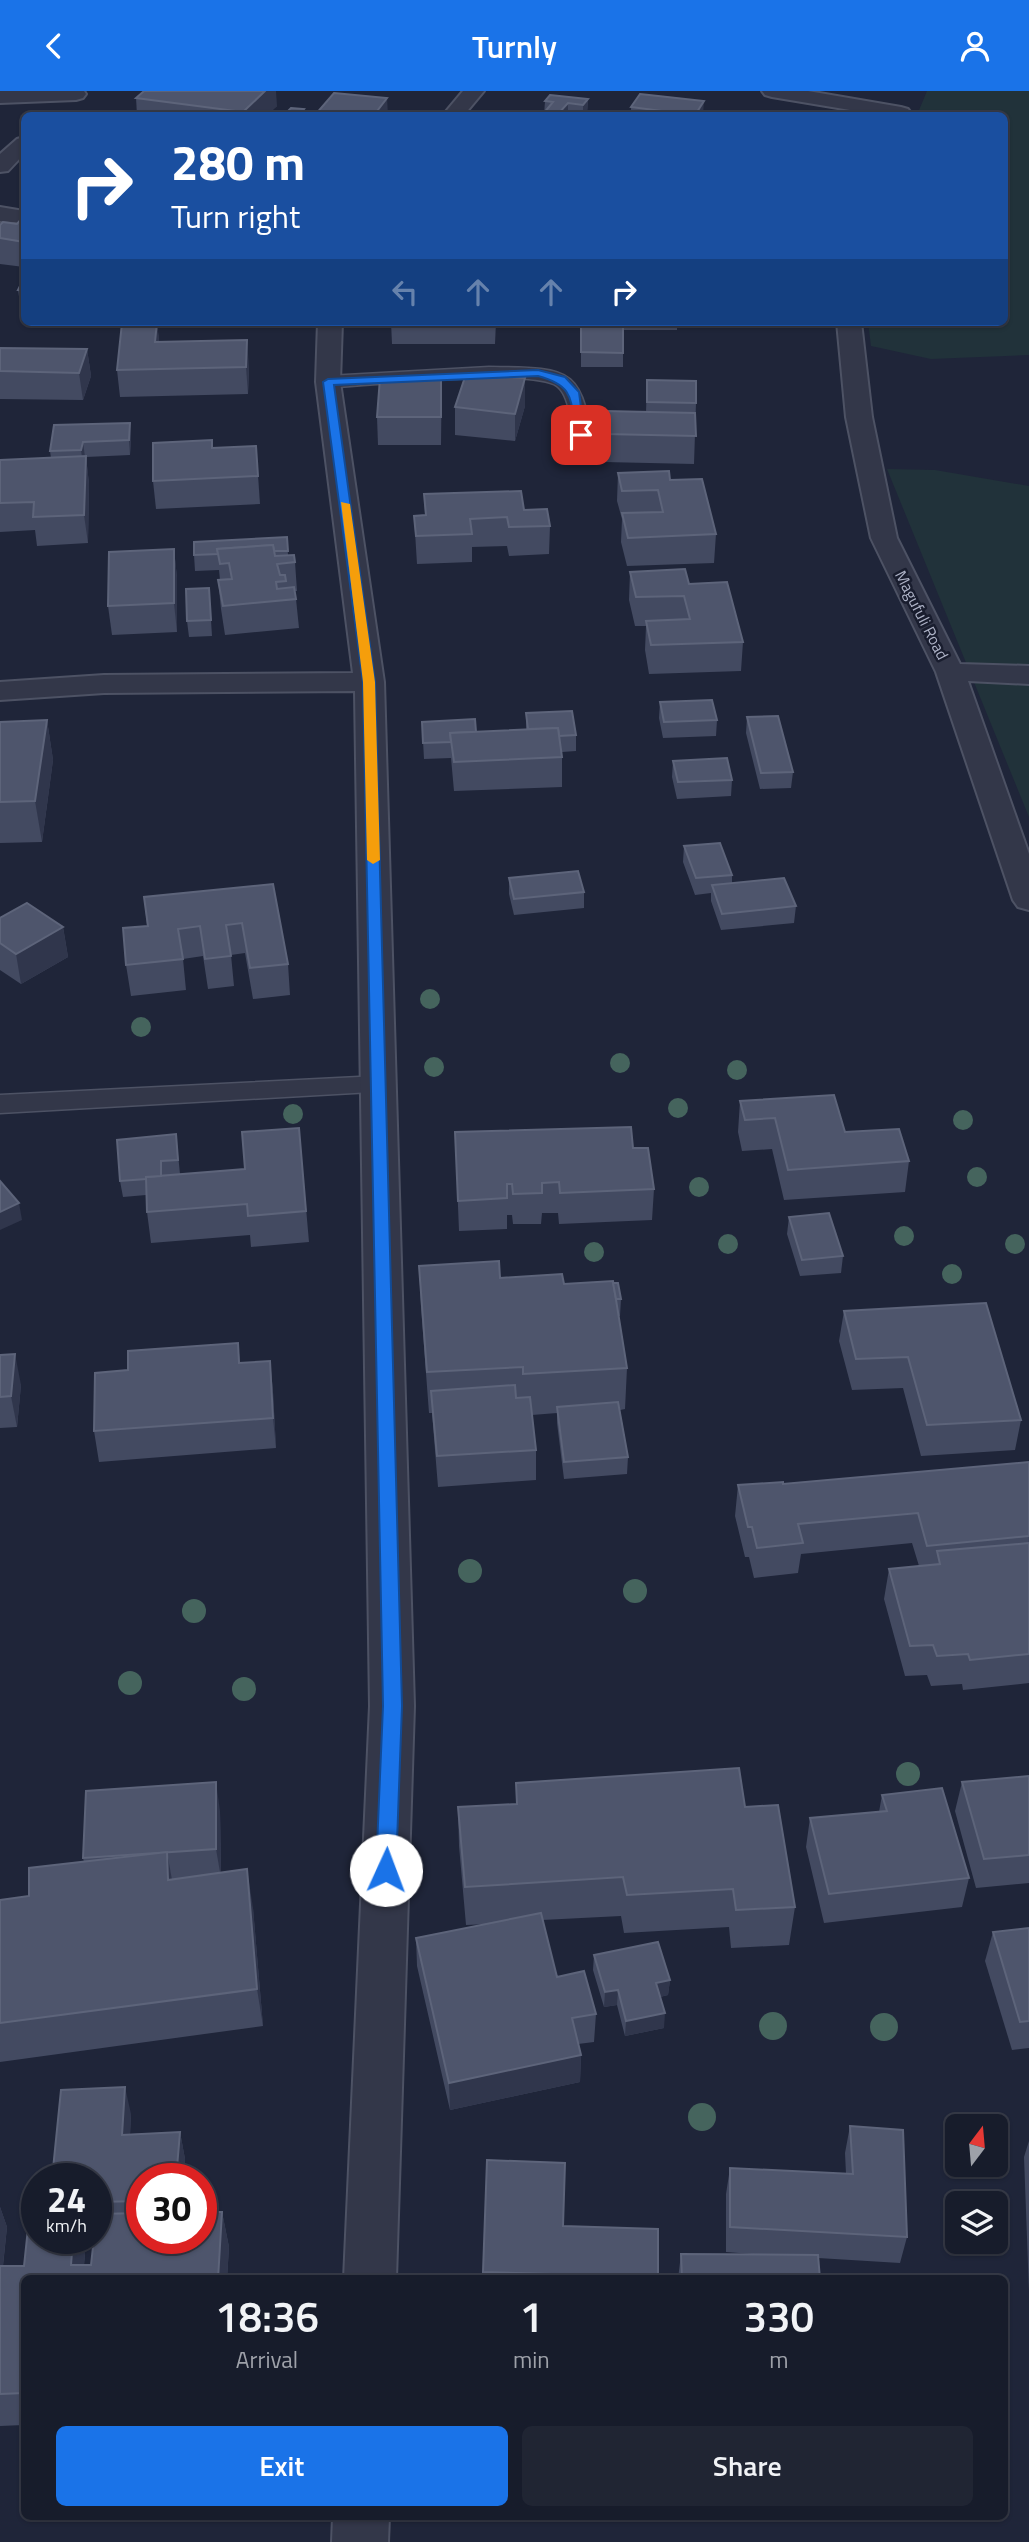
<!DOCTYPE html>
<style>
body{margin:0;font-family:"Titillium Web",sans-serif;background:#202533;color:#f1f3f6;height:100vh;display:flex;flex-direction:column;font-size:26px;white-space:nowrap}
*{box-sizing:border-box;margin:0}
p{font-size:23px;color:#9ea1a9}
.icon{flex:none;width:38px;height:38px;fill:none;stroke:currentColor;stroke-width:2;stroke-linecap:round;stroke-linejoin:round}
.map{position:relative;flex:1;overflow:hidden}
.drawer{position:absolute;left:21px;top:2184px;width:987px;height:245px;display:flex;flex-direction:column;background:#171c2b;border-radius:10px;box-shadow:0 2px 5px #0004,0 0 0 2px #363a47}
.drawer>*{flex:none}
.top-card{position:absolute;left:21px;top:21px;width:987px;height:214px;border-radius:10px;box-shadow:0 2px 5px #0004,0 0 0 2px #363a47;background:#1a4fa0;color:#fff;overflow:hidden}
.needle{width:46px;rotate:16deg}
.fabs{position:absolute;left:945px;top:2023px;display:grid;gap:14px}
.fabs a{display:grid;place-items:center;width:63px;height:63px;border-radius:10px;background:#171c2b;box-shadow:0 2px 5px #0004,0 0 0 2px #363a47;font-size:35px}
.speed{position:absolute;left:21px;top:2072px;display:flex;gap:14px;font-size:35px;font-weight:700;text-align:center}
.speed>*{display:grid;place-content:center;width:91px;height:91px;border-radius:50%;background:#171c2b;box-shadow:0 2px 5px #0004,0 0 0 2px #363a47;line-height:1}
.speed small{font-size:18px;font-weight:400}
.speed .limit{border:10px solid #d22;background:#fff;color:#111}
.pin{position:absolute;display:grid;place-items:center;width:60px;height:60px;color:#fff;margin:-30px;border-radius:14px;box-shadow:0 4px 10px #0006}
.me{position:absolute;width:77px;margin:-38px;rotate:2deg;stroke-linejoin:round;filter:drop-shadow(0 0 5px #0008)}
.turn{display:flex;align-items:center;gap:24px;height:147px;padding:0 35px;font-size:32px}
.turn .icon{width:91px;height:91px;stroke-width:2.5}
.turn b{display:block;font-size:49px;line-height:60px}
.lanes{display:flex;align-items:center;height:66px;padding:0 35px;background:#0003;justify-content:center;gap:35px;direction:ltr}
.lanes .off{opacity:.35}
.eta{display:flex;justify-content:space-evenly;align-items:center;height:119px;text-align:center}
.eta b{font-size:42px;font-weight:600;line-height:49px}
.button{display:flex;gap:14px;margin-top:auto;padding:14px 35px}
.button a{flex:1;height:80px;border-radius:10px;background:#1a73e8;color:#fff;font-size:28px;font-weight:600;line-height:80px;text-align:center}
.button a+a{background:#202533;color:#f1f3f6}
header{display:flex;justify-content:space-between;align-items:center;height:91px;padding:0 35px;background:#1a73e8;color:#fff;font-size:32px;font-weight:600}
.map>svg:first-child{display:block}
.green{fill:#21323a}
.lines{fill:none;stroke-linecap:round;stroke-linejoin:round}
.service-casing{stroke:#4d5264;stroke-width:3}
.minor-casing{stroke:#4d5264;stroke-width:4}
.service{fill:#333749;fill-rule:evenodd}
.minor{fill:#333749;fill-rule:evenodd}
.tree{fill:#45645d}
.wall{fill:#434a61}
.shaded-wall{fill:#30364c}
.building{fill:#4e556c;stroke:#5d647a;stroke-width:2}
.route{fill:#1a73e8;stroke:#114b97;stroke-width:2}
.slow{fill:#f59e0b}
.labels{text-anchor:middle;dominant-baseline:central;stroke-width:5;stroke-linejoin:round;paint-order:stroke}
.far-street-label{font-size:16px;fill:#adb2c6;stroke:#191d2e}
</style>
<header><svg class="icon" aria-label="back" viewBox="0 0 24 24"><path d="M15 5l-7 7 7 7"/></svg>Turnly<svg class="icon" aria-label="person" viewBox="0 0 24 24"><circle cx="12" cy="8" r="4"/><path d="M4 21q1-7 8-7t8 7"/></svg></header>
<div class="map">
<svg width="1029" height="2451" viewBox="0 0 1029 2451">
<rect width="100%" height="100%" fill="#1f2539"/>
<g class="green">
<path d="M927 0H1029V264L931 268 871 255 868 231H1004V24H917Z"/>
<path d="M887 378 935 379 1029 395V726Z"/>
</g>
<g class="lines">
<g class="service-casing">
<g id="service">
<path d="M489 276C578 277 581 278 595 366L592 370H578L575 366C573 348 572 306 557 295 533 277 366 294 328 297L319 291 328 285Z"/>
<path d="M379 985 389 988 393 994 389 1000 0 1022V1004Z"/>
</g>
</g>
<g class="minor-casing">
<g id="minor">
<path d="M0 0H84L86 3 83 7 76 9 0 12Z"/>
<path d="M463 0H484L464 24H443Z"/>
<path d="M762 0H808L901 16 908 18 911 22 910 24H880L772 6 765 4Z"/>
<path d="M24 46V63L8 80 0 81V63L17 48Z"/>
<path d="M0 116 24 120V132L0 130Z"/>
<path d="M318 231H342L340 291 384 591 414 1615 396 2188H344L370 1615 355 600 104 602 0 609V591L104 584 353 582 316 291Z"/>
<path d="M837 231H861L872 326 897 447 960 573 1029 575V593L968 590 1029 763V819L1018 816 1013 809 936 581 871 447 846 326Z"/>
<path d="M333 2426H389L388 2451H332Z"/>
</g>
</g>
<use href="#service" class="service"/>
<use href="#minor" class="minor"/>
</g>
<g class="tree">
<circle cx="430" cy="908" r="10"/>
<circle cx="141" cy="936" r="10"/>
<circle cx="620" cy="972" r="10"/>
<circle cx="434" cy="976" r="10"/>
<circle cx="737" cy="979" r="10"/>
<circle cx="678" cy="1017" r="10"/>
<circle cx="293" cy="1023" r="10"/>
<circle cx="963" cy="1029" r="10"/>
<circle cx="977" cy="1086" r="10"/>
<circle cx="699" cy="1096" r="10"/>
<circle cx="904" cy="1145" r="10"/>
<circle cx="728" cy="1153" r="10"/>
<circle cx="1015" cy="1153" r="10"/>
<circle cx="594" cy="1161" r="10"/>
<circle cx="952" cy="1183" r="10"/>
<circle cx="470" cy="1480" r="12"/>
<circle cx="635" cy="1500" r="12"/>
<circle cx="194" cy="1520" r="12"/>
<circle cx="130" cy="1592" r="12"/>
<circle cx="244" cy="1598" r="12"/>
<circle cx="908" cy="1683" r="12"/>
<circle cx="773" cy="1935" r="14"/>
<circle cx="884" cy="1936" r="14"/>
<circle cx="702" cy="2026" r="14"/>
</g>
<g class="wall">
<path d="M136 7 277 15 267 24H137Z"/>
<path d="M588 8 587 22 585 24H544L545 10Z"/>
<path d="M631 16 705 22V24H631Z"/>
<path d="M24 125V176L0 173V134L17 133Z"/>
<path d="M24 187V226L22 225 18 199Z"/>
<path d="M157 231 159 251 249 276 248 303 120 306 117 279Z"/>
<path d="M159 231H213V235L160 237Z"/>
<path d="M391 231H496L495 253H392Z"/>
<path d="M615 231H677V239H623V276H581V234H615Z"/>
<path d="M692 231H721V235L694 237Z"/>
<path d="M0 257 87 258 91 285 83 309 0 308Z"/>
<path d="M441 286V354H378L377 326Z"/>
<path d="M525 287V315L515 350 455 344V316Z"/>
<path d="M647 289 696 312 694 373 604 371 605 320 646 321Z"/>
<path d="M54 334 131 347 130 364 86 366 89 393 88 452 37 455 35 439 0 441V369L51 367 50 360Z"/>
<path d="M256 355 260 413 156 418 153 390 212 357Z"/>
<path d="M618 382 670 389 716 443 714 472 627 475 621 451 622 428 617 410Z"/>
<path d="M424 403 524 419 550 435 549 463 509 465 507 455 472 456V471L417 473 414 425 425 424Z"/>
<path d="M287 446 288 464 295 471 297 500H295L296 508 299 537 225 544 221 518 218 489H220L219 479 195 480 194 464Z"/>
<path d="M174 458 177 487V541L112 544 108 515Z"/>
<path d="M630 481 689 493 743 551 741 580 649 583 645 559 646 535H635L629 509Z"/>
<path d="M209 497 212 545 189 546 187 530Z"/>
<path d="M660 611 717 629 716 645 663 647 659 627Z"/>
<path d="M526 622 576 644V660L562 661V696L454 700 451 667 424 668 422 631 476 641 526 639Z"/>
<path d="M747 626 793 681 791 697 760 698 746 642Z"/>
<path d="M47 629 53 669 42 751 0 752V631Z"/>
<path d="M673 670 732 689 731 705 677 708 672 686Z"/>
<path d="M684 755 732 784V792L796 815 794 832 721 839 711 810V802L695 804 683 771Z"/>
<path d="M509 787 584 801V817L514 824 509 803Z"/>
<path d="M273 793 288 873 290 904 253 908 245 862 231 864 234 895 208 898 203 865 183 868 186 899 131 905 126 874 147 835 144 806Z"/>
<path d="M0 827 63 836 68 866 21 893 0 879Z"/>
<path d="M740 1010 845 1041 909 1070 905 1101 784 1109 772 1058 742 1060 738 1041Z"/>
<path d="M299 1037 309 1151 251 1156 250 1144 151 1152 147 1121 146 1104 123 1106 120 1090 176 1043 180 1083 245 1078Z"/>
<path d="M455 1041 633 1057 654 1098 652 1129 559 1133 558 1122H542L541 1133H513L512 1124H507V1138L459 1140Z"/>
<path d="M789 1126 843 1165 841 1182 800 1185 787 1143Z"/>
<path d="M419 1175 500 1187 564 1193 621 1208 620 1225H619L627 1277 625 1318 620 1319 628 1366 627 1383 564 1388 557 1332V1322L532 1324 536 1359V1389L438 1396 432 1322H429L421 1216Z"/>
<path d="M844 1220 1021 1329 1015 1359 921 1365 903 1297 852 1299 839 1250Z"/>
<path d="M238 1252 240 1272 270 1270 273 1301 276 1357 99 1371 94 1340 128 1279Z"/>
<path d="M0 1264 21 1294 17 1336 0 1337Z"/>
<path d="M1029 1371V1592L963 1599 962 1593 931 1595 927 1584 905 1585 884 1508 889 1478 919 1475 912 1452 801 1463 798 1482 754 1487 749 1466H745L735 1425 738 1394 783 1393Z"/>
<path d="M1029 1685V1792L976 1797 955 1720 962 1691Z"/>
<path d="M516 1692 745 1716 795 1816 789 1854 731 1857 729 1836 624 1842 621 1825 542 1829 557 1886 596 1923 594 1951 578 1953 581 1964 580 1991 450 2019 417 1875 416 1847 489 1833 466 1834 459 1755 458 1716 516 1713Z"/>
<path d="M882 1704 969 1787 962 1816 824 1832 806 1756 810 1727 879 1721Z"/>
<path d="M220 1720 221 1782 253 1817 263 1935 0 1971V1809L29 1805 84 1771 83 1767Z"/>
<path d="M1029 1837V1957L1012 1959 985 1870 993 1841Z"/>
<path d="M594 1864 670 1889 668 1904 660 1906 664 1937 625 1945 617 1914 604 1916 593 1879Z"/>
<path d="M131 2023 130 2043 180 2041 185 2068 184 2088H142V2147L222 2121 229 2156 227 2188H24V2334L0 2335V2116L7 2136 3 2175H24L85 2162 84 2174H91L96 2147V2088Z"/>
<path d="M850 2035 907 2146 900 2172 818 2167 820 2188H678L681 2163 765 2164 726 2161V2103L730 2077 846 2083 845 2062Z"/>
<path d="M1029 2050V2200L1024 2066Z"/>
<path d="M563 2135 658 2138V2188H483V2181Z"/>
</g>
<g class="shaded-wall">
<path d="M265 0H276L277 15 267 24H243V21Z"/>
<path d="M387 7 388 24H374Z"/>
<path d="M588 8 587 22 585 24H583V14Z"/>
<path d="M704 10 703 24 697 21Z"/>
<path d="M568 12V24H558V23Z"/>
<path d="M304 18 305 24H299Z"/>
<path d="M157 231 160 258 155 251Z"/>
<path d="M247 249 249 276 248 303 246 276Z"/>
<path d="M87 258 91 285 83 309 79 282Z"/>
<path d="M441 286 442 314 441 354Z"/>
<path d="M525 287V315L515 350V323Z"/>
<path d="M130 332 131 347 130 364 129 349Z"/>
<path d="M83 351 85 366 83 374 81 359Z"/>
<path d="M86 365 89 393 88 452 84 424Z"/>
<path d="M174 458 177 487V541L174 512Z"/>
<path d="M47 629 53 669 42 751 35 710Z"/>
<path d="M63 836 68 866 21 893 16 863Z"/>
<path d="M19 1112 22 1129 0 1139V1121Z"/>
<path d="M15 1263 21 1294 17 1336 11 1305Z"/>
<path d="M270 1270 273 1301 276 1357 273 1327Z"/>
<path d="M216 1691 220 1720 221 1787 216 1758Z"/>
<path d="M167 1761 174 1800 168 1789Z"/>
<path d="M247 1778 253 1817 263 1935 257 1898Z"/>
<path d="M670 1889 668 1904 655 1907 656 1892Z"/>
<path d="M618 1899 617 1914 604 1916 605 1901Z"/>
<path d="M665 1922 664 1937 625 1945 626 1930Z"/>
<path d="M581 1964 580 1991 450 2019 449 1992Z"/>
<path d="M125 1996 131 2023 129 2070 122 2044Z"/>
<path d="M180 2041 185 2068 184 2088H176Z"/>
<path d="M0 2116 7 2136 0 2201Z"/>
<path d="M222 2121 229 2156 227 2188H218Z"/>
<path d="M73 2147H81L85 2162 83 2188 71 2174Z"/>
</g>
<g class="building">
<path d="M144 0H265L243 21 136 7Z"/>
<path d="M334 2 387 7 374 24H315Z"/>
<path d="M640 3 704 10 697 21 705 22 704 24H659L662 20 631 16Z"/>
<path d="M550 4 588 8 583 14 568 12 558 23 544 22 553 11 545 10Z"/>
<path d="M291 17 304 18 299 24H284Z"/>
<path d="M24 125V151L0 147V134L3 131 17 133Z"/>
<path d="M24 187V199H18Z"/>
<path d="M157 231 155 251 247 249 246 276 117 279 122 232Z"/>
<path d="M581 234H623V262L581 261Z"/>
<path d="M0 257 87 258 79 282 0 280Z"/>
<path d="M466 283 525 287 515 323 455 316Z"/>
<path d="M441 286V326H377L380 287Z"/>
<path d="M647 289 696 290V312L647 311Z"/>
<path d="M605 320 695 322 696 345 605 343Z"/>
<path d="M130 332 129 349 83 351 81 359 50 360 54 334Z"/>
<path d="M212 349V357L256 355 258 385 153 390V352Z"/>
<path d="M86 365 84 424 33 426 34 411 0 412V369Z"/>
<path d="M669 380 670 389 702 388 716 443 628 447 622 422 663 421 658 399 622 400 618 382Z"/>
<path d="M521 400 524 419 547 418 550 435 509 436 507 426 470 428 472 443 416 445 414 425 426 424 424 403Z"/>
<path d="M287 446 288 460H274L273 454 217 458 218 463 194 464V451Z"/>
<path d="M273 454 275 465 294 464 295 471 277 473 280 484H285L286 490 276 491 277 498 294 496 296 508 223 515 218 489 232 488 229 472 220 473 217 458Z"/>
<path d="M174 458V512L108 515 109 461Z"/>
<path d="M685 478 689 493 727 491 743 551 651 554 646 530 690 528 684 505 636 506 630 481Z"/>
<path d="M209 497 211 529 187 530 186 498Z"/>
<path d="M712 609 717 629 664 631 660 611Z"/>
<path d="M572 620 576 644 559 645 558 637 528 638 526 622Z"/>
<path d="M778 625 793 681 761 682 747 626Z"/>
<path d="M475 628 476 641 450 642 451 651 423 652 422 631Z"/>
<path d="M47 629 35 710 0 711V631Z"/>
<path d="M558 637 562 666 454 671 450 642Z"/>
<path d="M727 667 732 689 678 691 673 670Z"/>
<path d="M720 752 732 784 696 787 684 755Z"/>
<path d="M578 780 584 801 514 808 509 787Z"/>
<path d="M784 787 796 815 722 823 712 794Z"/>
<path d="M273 793 288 873 250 877 242 832 226 834 231 865 205 868 200 835 178 838 183 868 126 874 123 837 148 835 144 806Z"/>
<path d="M27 812 63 836 16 863 0 852V827Z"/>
<path d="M834 1004 845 1041 899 1038 909 1070 788 1079 775 1027 745 1029 740 1010Z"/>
<path d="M631 1036 633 1057H648L654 1098 560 1102 559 1091 542 1092V1102L513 1103 512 1093H507V1107L458 1110 455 1041Z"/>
<path d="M299 1037 306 1120 248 1125 247 1113 147 1121 146 1086 245 1078 242 1041Z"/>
<path d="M176 1043 178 1069 161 1070V1085L146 1086V1088L120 1090 117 1049Z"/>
<path d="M0 1090 19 1112 0 1121Z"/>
<path d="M829 1122 843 1165 802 1169 789 1126Z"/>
<path d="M499 1170 500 1187 562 1183 564 1193 613 1190 627 1277 523 1283V1276L427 1281 419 1175Z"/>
<path d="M613 1192H618L621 1208H616Z"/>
<path d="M986 1212 1021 1329 927 1334 908 1266 856 1268 844 1220Z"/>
<path d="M238 1252 239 1272 270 1270 273 1327 94 1340 95 1282 128 1279V1260Z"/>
<path d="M15 1263 11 1305 0 1306V1264Z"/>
<path d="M515 1294 516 1307 530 1306 536 1359 437 1365 431 1300Z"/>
<path d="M618 1311 628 1366 564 1371 557 1316Z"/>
<path d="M1029 1371V1445L927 1455 918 1422 798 1433 803 1452 757 1457 752 1436H748L738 1394 783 1391V1393Z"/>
<path d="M1029 1452V1563L970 1569 968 1563 937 1565 933 1554 910 1555 889 1478 940 1473 937 1460Z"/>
<path d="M739 1677 745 1716 778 1714 795 1816 736 1819 733 1798 627 1804 623 1786 465 1796 458 1716 517 1713 516 1692Z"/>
<path d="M1029 1685V1764L984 1768 962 1691Z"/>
<path d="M216 1691V1758L83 1767 86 1700Z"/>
<path d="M942 1697 969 1787 829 1803 810 1727 887 1720 882 1704Z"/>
<path d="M167 1761 168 1789 247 1778 257 1898 0 1932V1809L29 1805V1777Z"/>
<path d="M541 1822 557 1886 584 1880 596 1923 572 1927 581 1964 449 1992 416 1847Z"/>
<path d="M1029 1837V1930L1020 1931 993 1841Z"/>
<path d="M658 1851 670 1889 656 1892 665 1922 626 1930 618 1899 605 1901 594 1864Z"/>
<path d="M125 1996 122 2044 180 2041 176 2088H142V2110L96 2111V2088H52L61 1999Z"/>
<path d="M850 2035 903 2039 907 2146 730 2136V2077L853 2083Z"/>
<path d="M487 2069 565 2072 563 2135 658 2138V2186L483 2181Z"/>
<path d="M201 2121H222L218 2188H24V2302L0 2303V2175H24L29 2128H37V2147H73L71 2174H91L94 2147H96L97 2123 142 2122V2147H201Z"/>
<path d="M681 2163 818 2164 820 2188H682Z"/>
</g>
<path class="route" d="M538 279 565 286 579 301 585 347 576 344C570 310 576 295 538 285L334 294 375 591 402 1615 396 1779 393 1785 386 1787 379 1785 376 1779 383 1615 363 591 323 291 328 288Z"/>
<path class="slow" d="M341 411 350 413 375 591 380 769 373 773 367 769 363 591Z"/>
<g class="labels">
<g class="far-street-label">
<text transform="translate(922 524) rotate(63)">Magufuli Road</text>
</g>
</g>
</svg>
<div class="fabs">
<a><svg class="needle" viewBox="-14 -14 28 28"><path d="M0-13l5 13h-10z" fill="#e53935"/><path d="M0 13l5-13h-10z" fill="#9ea1a9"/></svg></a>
<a><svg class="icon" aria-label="layers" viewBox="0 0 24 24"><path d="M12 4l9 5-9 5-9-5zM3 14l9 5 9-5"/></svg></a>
</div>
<div class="speed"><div>24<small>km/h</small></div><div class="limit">30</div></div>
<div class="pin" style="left:581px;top:344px;background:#d93025"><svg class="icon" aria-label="arrive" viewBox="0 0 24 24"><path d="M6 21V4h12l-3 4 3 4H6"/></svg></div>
<svg class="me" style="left:386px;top:1779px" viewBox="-20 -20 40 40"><circle r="19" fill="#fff"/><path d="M0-13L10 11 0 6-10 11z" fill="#1a73e8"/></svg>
<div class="top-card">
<div class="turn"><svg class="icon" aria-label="right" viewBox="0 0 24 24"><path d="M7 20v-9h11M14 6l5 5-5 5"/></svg><div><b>280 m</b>Turn right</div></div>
<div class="lanes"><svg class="icon off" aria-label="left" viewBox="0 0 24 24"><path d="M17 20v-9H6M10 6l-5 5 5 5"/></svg><svg class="icon off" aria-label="ahead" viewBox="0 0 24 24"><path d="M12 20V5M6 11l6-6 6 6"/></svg><svg class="icon off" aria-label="ahead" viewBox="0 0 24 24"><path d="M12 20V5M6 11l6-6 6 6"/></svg><svg class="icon" aria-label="right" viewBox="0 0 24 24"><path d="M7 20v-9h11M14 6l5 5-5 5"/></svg></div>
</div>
<section class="drawer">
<div class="eta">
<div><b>18:36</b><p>Arrival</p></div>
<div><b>1</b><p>min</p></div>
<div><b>330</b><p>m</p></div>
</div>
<div class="button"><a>Exit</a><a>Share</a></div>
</section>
</div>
